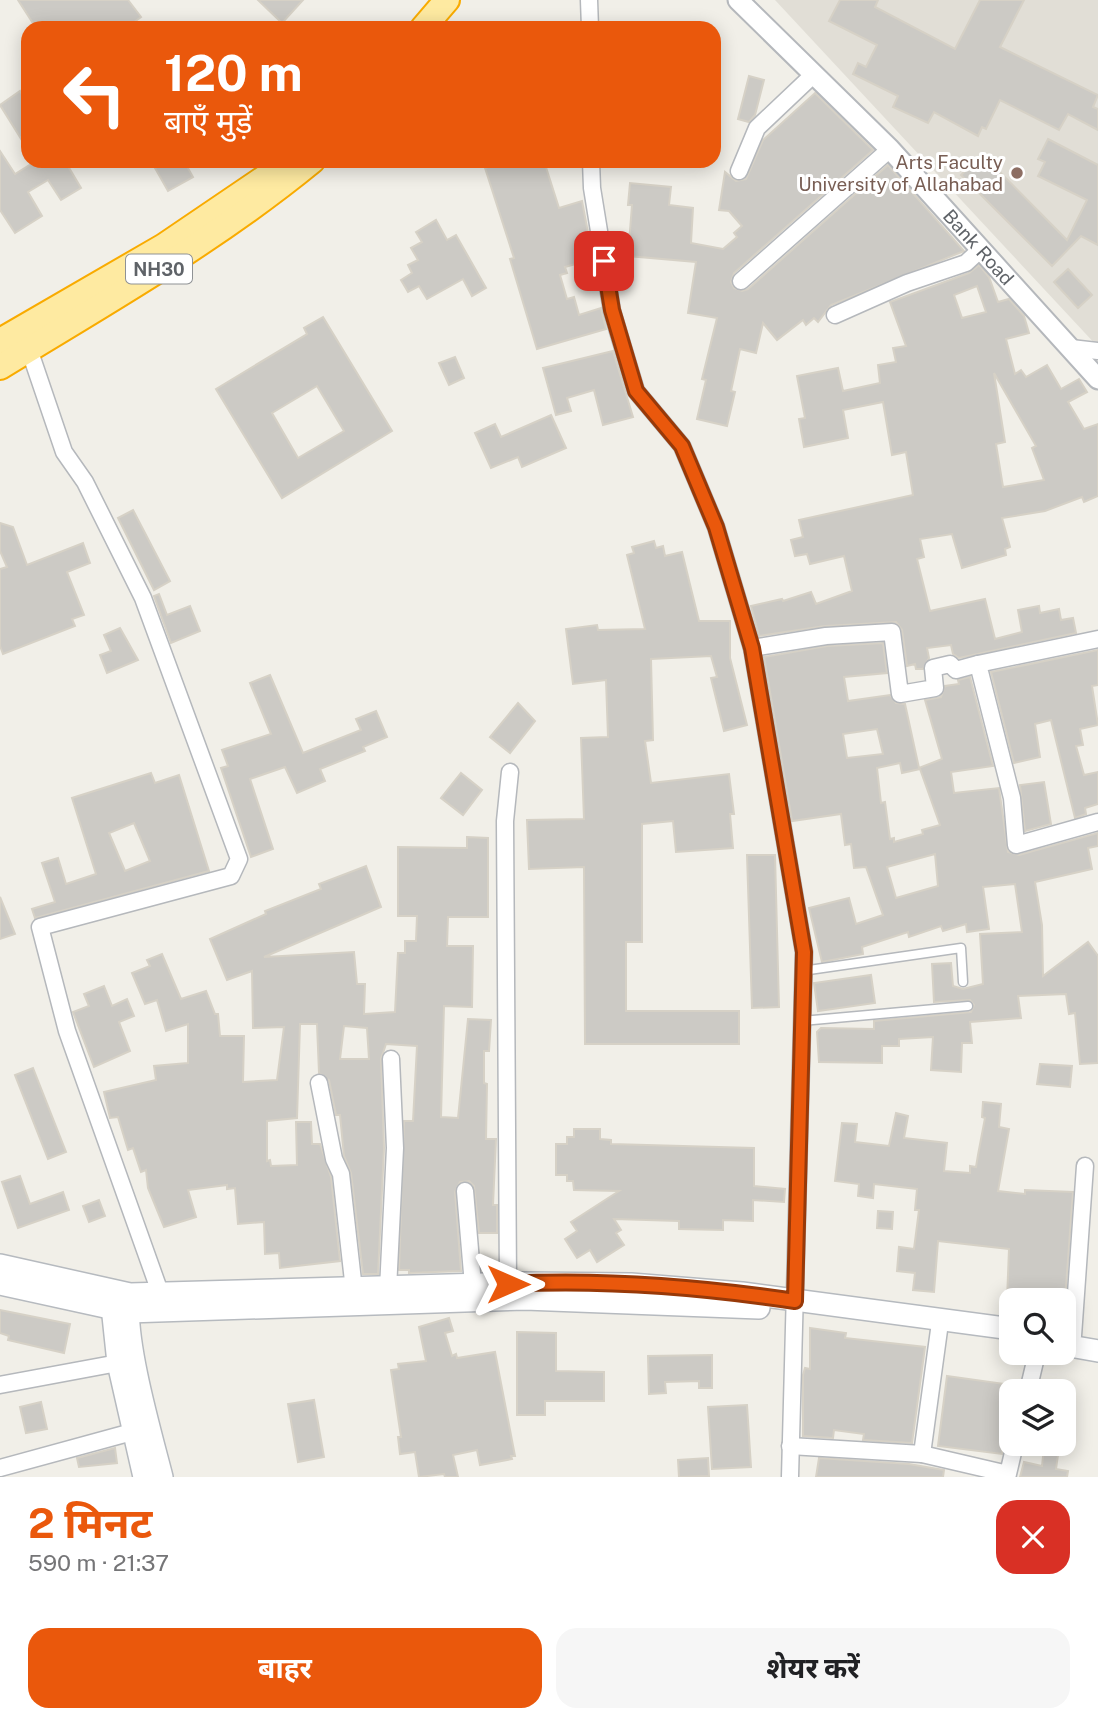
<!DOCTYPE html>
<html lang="hi">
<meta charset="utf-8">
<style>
body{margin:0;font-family:"Public Sans","Noto Sans Devanagari",sans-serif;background:#f6f6f6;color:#202124;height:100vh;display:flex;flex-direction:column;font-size:26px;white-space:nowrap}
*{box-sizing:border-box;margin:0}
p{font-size:23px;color:#757577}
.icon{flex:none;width:38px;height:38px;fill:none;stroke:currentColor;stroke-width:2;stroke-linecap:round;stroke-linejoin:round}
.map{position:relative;height:1477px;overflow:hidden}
.panel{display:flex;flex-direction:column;background:#fff;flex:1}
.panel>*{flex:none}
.top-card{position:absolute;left:21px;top:21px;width:700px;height:147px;border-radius:21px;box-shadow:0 4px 18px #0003;background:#ea580c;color:#fff;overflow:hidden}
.fabs{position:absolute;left:999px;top:1288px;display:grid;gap:14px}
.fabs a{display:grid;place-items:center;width:77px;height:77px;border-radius:14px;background:#fff;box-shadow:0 4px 18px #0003;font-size:35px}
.pin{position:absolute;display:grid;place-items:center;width:60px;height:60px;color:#fff;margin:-30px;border-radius:14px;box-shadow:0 4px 10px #0006}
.me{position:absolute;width:77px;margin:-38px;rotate:90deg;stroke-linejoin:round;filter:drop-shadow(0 0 5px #0008)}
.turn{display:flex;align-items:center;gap:24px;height:147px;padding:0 28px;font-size:32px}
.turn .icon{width:91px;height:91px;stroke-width:2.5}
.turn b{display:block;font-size:49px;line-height:60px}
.round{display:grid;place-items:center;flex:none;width:74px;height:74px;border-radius:21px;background:#f6f6f6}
.summary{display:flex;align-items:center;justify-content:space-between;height:119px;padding:0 28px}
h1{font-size:42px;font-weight:700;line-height:52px;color:#ea580c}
.cta{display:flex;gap:14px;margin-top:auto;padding:14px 28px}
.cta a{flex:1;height:80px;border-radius:21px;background:#ea580c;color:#fff;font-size:28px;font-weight:700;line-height:80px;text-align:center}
.cta a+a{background:#f6f6f6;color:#202124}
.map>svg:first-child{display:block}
.education{fill:#e1ded6}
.building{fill:#cccac5;stroke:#d6d1c6;stroke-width:2;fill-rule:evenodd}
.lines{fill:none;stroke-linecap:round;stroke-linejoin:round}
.service-casing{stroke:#b5b8bc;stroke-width:11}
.minor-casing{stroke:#b5b8bc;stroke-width:19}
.tertiary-casing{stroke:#b5b8bc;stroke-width:23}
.secondary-casing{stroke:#b6babf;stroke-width:24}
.trunk-casing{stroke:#f9ab00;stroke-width:28}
.service{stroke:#fff;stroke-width:8}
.minor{stroke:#fff;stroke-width:16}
.tertiary{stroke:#fff;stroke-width:19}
.secondary{stroke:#fff;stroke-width:21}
.trunk{stroke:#feeaa1;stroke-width:24}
.route-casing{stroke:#983908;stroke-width:18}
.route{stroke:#ea580c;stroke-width:12}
.education-dot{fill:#8d6e63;stroke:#fff;stroke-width:2.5}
.labels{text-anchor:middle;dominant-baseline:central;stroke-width:6;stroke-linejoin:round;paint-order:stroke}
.shield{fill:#fff;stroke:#8f9295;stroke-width:2}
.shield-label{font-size:18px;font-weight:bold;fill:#5f6368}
.education-label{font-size:19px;fill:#785e54;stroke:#fff;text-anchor:end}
.street-label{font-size:19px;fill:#5f6368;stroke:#fff}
</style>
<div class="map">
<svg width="1098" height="1477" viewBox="0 0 1098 1477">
<rect width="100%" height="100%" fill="#f1efe8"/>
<path class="education" d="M775 0H1098V347Z"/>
<g class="building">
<path d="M18 0H128L141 17 126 28H36Z"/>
<path d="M258 0H303L282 23Z"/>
<path d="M840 0H878L875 7 955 49 980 0H1024L1000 47 1098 95 1093 107 1098 109V130L1068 114 1059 130 1000 100 986 129 982 127 978 136 934 112 928 123 893 107 898 96 853 74 858 63 866 67 877 45 829 21Z"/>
<path d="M749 76 764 80 755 115 749 122 738 119Z"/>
<path d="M20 91 28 104V150L0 105Z"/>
<path d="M815 93 873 150 734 273 731 282 734 288 742 291 748 289 888 165 964 251 831 305 818 322 814 318 806 325 803 320 777 340 763 323 756 353 740 349 731 391 735 392 727 426 697 419 706 380 702 379 717 318 688 313 696 262 628 256 632 205H628L630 183 671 187 669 205 693 208 691 243 723 249 737 237 734 233 742 226 729 211 719 210 725 172 736 181 746 179 763 140Z"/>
<path d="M1048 139 1098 165V245L1081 236 1052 266 961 175 982 154 1067 240 1087 200 1038 176 1045 162 1038 159Z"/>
<path d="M0 151 15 174 36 161H65L81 188 61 200 48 180 28 192 42 216 15 233 0 210Z"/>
<path d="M151 161H184L193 177 168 191Z"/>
<path d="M507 161H544L559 208 582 201 593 259 565 267 567 273 560 275 567 299 574 297 579 315 601 308 606 329 537 349 510 259 514 258 485 168Z"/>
<path d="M436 220 447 240 456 235 486 288 472 296 463 279 427 299 419 286 408 292 401 280 412 273 408 265 418 260 411 248 422 242 416 232Z"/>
<path d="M979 265 989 277 998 302 1009 299 1024 316 1029 333 1006 339 1015 374 1021 370 1026 377 1047 365 1061 389 1079 379 1087 392 1068 402 1084 429 1098 424V496L1084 502 1082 497 1045 511 1002 518 1010 547 1005 549 1006 555 962 568 952 534 920 539 924 557 917 559 930 611 985 599 995 639 1022 632 1018 610 1039 606 1040 613 1059 609 1061 620 1073 618 1076 633 959 658 953 654 951 645 927 648 929 658 923 669H916L915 664 907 666 902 630 896 622 825 626 759 636 751 606 782 599 783 601 811 592 816 604 852 591 844 556 810 564 807 554 795 556 791 540 803 537 799 520 913 495 906 452 892 455 883 402 843 410 848 438 804 447 799 419 805 418 797 376 838 368 843 391 880 383 878 365 896 362 893 348 906 346 890 302 969 273ZM977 286 986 312 962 318 954 295ZM994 373 1036 446 1032 448 1044 480 1003 487 996 444 1005 442Z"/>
<path d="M1068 269 1092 295 1078 308 1054 282Z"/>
<path d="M323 317 392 431 282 498 216 389 307 334 304 328ZM317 386 344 431 298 458 272 413Z"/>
<path d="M613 351 633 417 603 425 594 390 567 398 571 411 556 415 543 368Z"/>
<path d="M455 357 464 378 449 385 439 363Z"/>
<path d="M551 415 566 448 522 467 518 457 491 468 475 433 495 424 501 437Z"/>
<path d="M133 510 170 581 154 590 118 518Z"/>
<path d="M0 523 13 527 27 565 83 543 90 563 67 572 84 615 72 619 75 626 3 654 0 646V569L7 567 0 551Z"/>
<path d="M654 541 656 548 663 546 665 556 682 552 699 621H730V658L747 725 724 731 711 678 717 677 711 656 651 659 653 740 645 741 651 783 729 774 734 814H730L733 848 676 852 673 821 642 824V942H626V1011H739V1044H585L584 867 529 869 527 820 584 819 581 738 608 737 606 680 573 684 566 629 597 625 598 630 645 629 627 555 634 553 632 547Z"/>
<path d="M159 594 167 615 190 606 200 631 171 643 154 596Z"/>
<path d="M120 628 138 660 107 673 100 655 111 651 104 635Z"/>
<path d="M883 643 887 673 844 677 848 701 890 695 896 703 905 704 919 768 942 759 925 700 941 697 945 686 959 684 958 680 970 677 993 766 951 772 954 793 999 788 1008 852 1019 855 1098 833V846L1088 848 1092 869 1035 882 1042 925 1043 976 1088 942 1098 956V1063L1080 1064 1075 1013 1069 1014 1066 994 1018 996 1021 1018 970 1022 972 1043H962L961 1072 931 1070 933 1037 899 1039V1046H882V1063L819 1062 817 1032 821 1028 874 1029V1021L971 1012 974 1005 970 1000 934 1002 932 964 951 963 953 986 963 989 983 984 980 934 1022 932 1015 884 983 887 989 929 967 932 966 924 943 931 941 926 909 937 908 932 862 947 863 954 822 962 809 908 849 898 856 924 883 915 866 867 854 868 851 844 845 845 841 814 792 821 764 657 827 646ZM877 729 883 754 847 758 843 734ZM900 763 902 773 920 769 940 825 922 830 923 834 894 842V838L890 839 885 802 881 803 877 768ZM935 854 938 886 896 898 887 867Z"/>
<path d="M1098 650V685L1092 686 1098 725 1080 729 1083 745 1076 746 1084 775 1098 772V804L1085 808 1086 814 1075 818 1051 720 1035 724 1040 757 1014 763 991 672Z"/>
<path d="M270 675 303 753 361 730 356 719 376 711 387 737 363 747 365 751 320 769 325 781 297 793 285 767 250 779 273 849 251 857 221 768 228 766 222 750 271 734 250 683Z"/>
<path d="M518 703 535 721 510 753 490 737Z"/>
<path d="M151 773 155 783 179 775 209 871 35 918 32 909 55 902 42 863 58 858 66 884 96 874 72 798ZM134 823 150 861 125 871 109 833Z"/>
<path d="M461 773 482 790 463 815 441 798Z"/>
<path d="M1044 782 1051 824 1025 831 1020 785Z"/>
<path d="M467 837 488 838V917H448L447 946H473L472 1007 444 1006 441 1117 458 1118 468 1019 491 1020 489 1051H484V1083L487 1084 486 1139H496L493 1205H497V1233H479L474 1186 469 1181 460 1182 455 1192 461 1271 409 1273V1270H399L404 1121H413L417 1046 386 1044 381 1059 384 1148 378 1274H363L351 1173 344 1156 340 1115H336L329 1080 319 1073 317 1024H300L297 1118 267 1121V1161L270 1160 271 1166 297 1165 296 1122H311L312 1144H320L331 1177 340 1261 280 1268 279 1253 265 1254 264 1222 238 1224 235 1188 227 1189V1185L188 1190 196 1217 164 1227 148 1188 146 1170 141 1172 133 1148 128 1150 118 1117 110 1118 104 1092 156 1080 154 1066 188 1063V1024L166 1031 157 1000 145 1004 132 973 150 966 147 960 162 954 181 999 206 991 215 1014H218L220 1036H244L243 1082 277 1080 284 1027 253 1028 252 971 227 980 210 939 266 914 265 911 321 889 319 884 366 866 381 907 264 957 354 952 357 984H365L364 1014 395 1012 398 953H405V941H416L417 916H398V847L467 848ZM344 1026 367 1028 369 1059H340Z"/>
<path d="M747 855H775L779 1007 752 1008Z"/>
<path d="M0 897 15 934 0 939Z"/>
<path d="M871 975 875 1003 818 1011 814 983Z"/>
<path d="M104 986 112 1006 127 999 134 1016 119 1022 130 1051 94 1067 73 1012 89 1006 84 994Z"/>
<path d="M1040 1064 1072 1066 1070 1087 1037 1084Z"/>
<path d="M33 1068 66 1152 48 1159 15 1075Z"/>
<path d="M983 1102 1001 1104 999 1127 1009 1129 998 1191 1025 1194V1190L1073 1192 1065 1300H1007L1009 1249 938 1241 934 1292 913 1290 915 1273 897 1271 899 1247 914 1249 919 1210H915L917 1189 874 1184 873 1198 858 1196 859 1184 835 1181 842 1123 857 1124 855 1142 889 1146 896 1113 908 1116 904 1138 947 1143 944 1171 970 1173V1166L976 1167 978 1155 985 1118 982 1117Z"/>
<path d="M574 1129H600V1139L611 1140V1144L754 1148V1186L785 1189 784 1202 753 1200V1221L723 1220V1230L679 1229V1221L614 1219 621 1230 616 1233 624 1245 597 1262 590 1250 577 1258 565 1239 577 1231 571 1222 619 1191 574 1190 573 1181H567V1175H556V1144H567V1137H574Z"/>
<path d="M20 1176 30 1204 63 1192 69 1210 18 1228 2 1182Z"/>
<path d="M99 1200 105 1216 89 1222 83 1206Z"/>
<path d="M878 1211 893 1212 892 1229 877 1228Z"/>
<path d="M0 1310 70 1324 64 1353 8 1340 9 1336 0 1333Z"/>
<path d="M449 1318 453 1331 445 1333 452 1356 456 1354 457 1358 495 1352 515 1456H511L512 1459 480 1465 477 1450 453 1455 458 1477H445L444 1474 419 1477 415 1452 400 1454 398 1437H401L391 1370 399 1369 398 1364 426 1361 419 1327Z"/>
<path d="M810 1328 846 1333 845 1338 925 1347 912 1443 863 1440 864 1434 834 1430 833 1438 803 1436V1375L805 1368 810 1369Z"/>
<path d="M517 1332 556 1333V1371L604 1372V1401H545V1415H517Z"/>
<path d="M712 1355V1388H699V1381L665 1382 666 1393 649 1394 648 1356Z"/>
<path d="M947 1376 1012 1385 1002 1454 938 1446Z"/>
<path d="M314 1400 324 1457 298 1462 288 1404Z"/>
<path d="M41 1402 47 1429 26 1433 20 1407Z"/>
<path d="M747 1405 751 1467 712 1469 708 1407Z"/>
<path d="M1044 1447 1059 1448 1056 1469 1068 1471 1067 1477H1020L1024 1462 1042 1466Z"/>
<path d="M115 1448 117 1463 79 1467 77 1458Z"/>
<path d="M708 1458 709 1476 679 1477 678 1460Z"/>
<path d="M819 1458 909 1464 944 1470 943 1477H816Z"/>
</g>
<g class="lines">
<g class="service-casing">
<g id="service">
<path d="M802 971 961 948 963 982"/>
<path d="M802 1021 968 1006"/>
</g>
</g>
<g class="minor-casing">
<g id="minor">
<path d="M589 0 590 28"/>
<path d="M591 161 592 188 612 311 636 391 682 446 716 527 752 648 804 952 790 1477"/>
<path d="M739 171 757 128 813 75"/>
<path d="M741 281 890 149"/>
<path d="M835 315 907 283 966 263 980 250"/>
<path d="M1071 348 1098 351"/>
<path d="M29 349 64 452 85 482 143 598 239 859 231 876 40 927 67 1031 161 1295"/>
<path d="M1098 639 978 664 1012 798 1016 845 1098 822"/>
<path d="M752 648 826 636 892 632 900 694 935 688 933 668 950 664 956 670 978 664"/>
<path d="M319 1083 334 1159 341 1174 354 1290"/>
<path d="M465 1191 473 1285"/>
<path d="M508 1284 505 821 510 772"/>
<path d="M388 1289 395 1148 391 1059"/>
<path d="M1073 1336 1085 1166"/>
<path d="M0 1385 118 1363"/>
<path d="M1028 1391 1037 1353"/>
<path d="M790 1446 922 1454 1008 1474 1015 1444"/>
<path d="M922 1454 939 1330"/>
<path d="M0 1468 132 1432"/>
</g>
</g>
<g class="tertiary-casing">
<g id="tertiary">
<path id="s1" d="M738 0 890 149 1098 379"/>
</g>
</g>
<g class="secondary-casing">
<g id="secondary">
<path d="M0 1265 130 1294 523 1283 631 1284 742 1293 1012 1329"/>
<path d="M0 1284 128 1312 525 1299 759 1308"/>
<path d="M111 1297 118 1363 144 1477"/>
<path d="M129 1300C124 1341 151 1434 162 1477"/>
<path d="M1064 1345 1098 1351"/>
</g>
</g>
<g class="trunk-casing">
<g id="trunk">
<path d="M423 28 447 0"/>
<path d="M0 341 164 246 276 170"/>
<path d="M0 367C106 302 216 240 312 161"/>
</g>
</g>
<use href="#service" class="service"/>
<use href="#minor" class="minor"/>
<use href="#tertiary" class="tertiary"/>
<use href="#secondary" class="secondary"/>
<use href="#trunk" class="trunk"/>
</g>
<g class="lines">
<g class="route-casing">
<path id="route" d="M508 1284C604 1279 701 1287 795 1301L804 952 752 648 716 527 682 446 636 391 612 310 604 261"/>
</g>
<use href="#route" class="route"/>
</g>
<circle class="education-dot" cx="1017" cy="173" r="7"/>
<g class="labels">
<rect class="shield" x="126" y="254.5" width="66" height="29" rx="5"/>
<g class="shield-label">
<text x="159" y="269">NH30</text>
</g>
<g class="education-label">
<text x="1003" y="162">Arts Faculty<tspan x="1003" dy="22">University of Allahabad</tspan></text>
</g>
<g class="street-label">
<text stroke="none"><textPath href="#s1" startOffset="345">Bank Road</textPath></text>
</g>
</g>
</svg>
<div class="fabs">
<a><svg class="icon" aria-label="search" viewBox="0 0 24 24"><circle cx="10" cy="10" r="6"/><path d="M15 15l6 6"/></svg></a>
<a><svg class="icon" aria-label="layers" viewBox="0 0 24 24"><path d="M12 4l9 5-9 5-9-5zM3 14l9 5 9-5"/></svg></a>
</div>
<div class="pin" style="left:604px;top:261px;background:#d93025"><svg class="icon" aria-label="arrive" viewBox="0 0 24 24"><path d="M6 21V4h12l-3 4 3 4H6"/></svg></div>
<svg class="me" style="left:508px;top:1284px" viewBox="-20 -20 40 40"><path d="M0-17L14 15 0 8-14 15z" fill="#ea580c" stroke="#fff" stroke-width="4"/></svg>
<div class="top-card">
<div class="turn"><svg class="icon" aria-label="left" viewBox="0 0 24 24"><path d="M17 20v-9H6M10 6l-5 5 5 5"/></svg><div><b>120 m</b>बाएँ मुड़ें</div></div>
</div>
</div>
<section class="panel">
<div class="summary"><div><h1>2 मिनट</h1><p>590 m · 21:37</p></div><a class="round" style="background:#d93025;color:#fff"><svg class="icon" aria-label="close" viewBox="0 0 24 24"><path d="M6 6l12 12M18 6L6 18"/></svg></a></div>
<div class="cta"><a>बाहर</a><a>शेयर करें</a></div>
</section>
